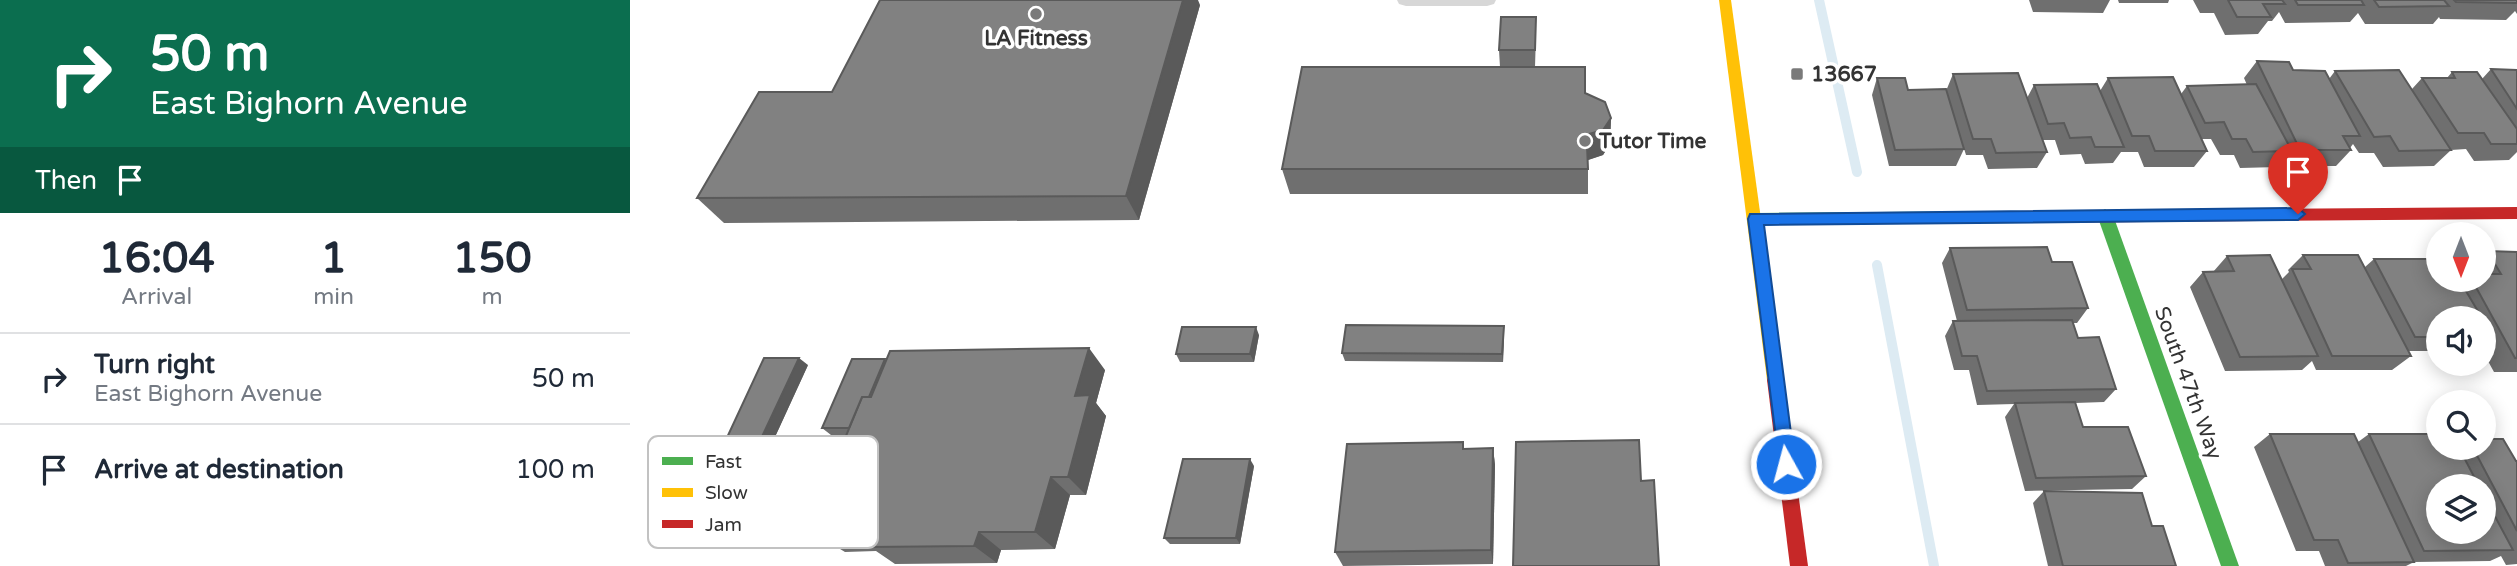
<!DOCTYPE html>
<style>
body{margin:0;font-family:"Varela Round",sans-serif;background:#f2f2f3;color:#1f2937;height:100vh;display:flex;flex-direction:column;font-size:26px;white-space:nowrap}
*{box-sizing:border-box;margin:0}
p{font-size:23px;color:#747a83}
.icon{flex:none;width:38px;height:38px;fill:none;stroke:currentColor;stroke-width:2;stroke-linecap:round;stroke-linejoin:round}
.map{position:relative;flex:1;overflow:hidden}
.drawer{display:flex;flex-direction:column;background:#fff;width:630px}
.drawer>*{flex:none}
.banner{background:#0b6e4f;color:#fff;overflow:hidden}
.needle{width:46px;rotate:180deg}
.tools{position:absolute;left:1796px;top:222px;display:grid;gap:14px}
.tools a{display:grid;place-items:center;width:70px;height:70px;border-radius:50%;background:#fff;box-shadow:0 4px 18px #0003;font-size:35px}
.pin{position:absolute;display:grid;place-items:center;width:60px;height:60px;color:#fff;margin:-72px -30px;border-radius:50% 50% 50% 0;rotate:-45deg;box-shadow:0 0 7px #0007}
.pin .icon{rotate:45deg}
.me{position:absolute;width:77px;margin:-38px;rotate:353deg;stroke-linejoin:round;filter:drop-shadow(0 0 5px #0008)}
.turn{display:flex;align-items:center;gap:24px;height:147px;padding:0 35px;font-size:32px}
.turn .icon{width:91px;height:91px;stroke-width:2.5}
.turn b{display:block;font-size:49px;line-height:60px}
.then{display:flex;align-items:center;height:66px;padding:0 35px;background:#0003;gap:14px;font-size:26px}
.eta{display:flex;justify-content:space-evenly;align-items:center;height:119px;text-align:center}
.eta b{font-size:42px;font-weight:700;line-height:49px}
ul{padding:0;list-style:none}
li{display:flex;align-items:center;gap:21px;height:91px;padding:0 35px;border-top:2px solid #e0e1e3}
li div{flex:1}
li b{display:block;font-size:26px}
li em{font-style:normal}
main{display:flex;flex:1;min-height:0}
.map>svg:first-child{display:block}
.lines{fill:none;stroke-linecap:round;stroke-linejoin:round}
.stream{stroke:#ddebf3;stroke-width:10}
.lane{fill:#d7d7d7;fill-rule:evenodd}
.fast{fill:#4caf50;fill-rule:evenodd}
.slow{fill:#ffc107;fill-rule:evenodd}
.jam{fill:#c62828;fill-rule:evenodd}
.wall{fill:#6f6f6f;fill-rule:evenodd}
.shaded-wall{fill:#5a5a5a}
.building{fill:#818181;stroke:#5a5a5a;stroke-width:2}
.route{fill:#1a73e8;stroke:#114b97;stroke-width:2}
.poi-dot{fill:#7a7a7a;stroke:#fff;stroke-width:2.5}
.labels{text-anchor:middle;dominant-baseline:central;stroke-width:7;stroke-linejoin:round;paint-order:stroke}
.poi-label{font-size:21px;font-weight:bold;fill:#333;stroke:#fff;text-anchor:start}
.street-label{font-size:21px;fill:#333;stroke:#fff}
.key{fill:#fff;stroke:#c2c2c2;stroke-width:2}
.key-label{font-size:19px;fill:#333}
</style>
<main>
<section class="drawer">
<div class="banner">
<div class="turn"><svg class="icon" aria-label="right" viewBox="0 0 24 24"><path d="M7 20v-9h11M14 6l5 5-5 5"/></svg><div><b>50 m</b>East Bighorn Avenue</div></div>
<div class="then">Then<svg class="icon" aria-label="arrive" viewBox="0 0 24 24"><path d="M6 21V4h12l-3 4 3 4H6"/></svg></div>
</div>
<div class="eta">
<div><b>16:04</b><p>Arrival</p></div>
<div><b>1</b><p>min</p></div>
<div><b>150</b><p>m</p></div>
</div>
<ul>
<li><svg class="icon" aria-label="right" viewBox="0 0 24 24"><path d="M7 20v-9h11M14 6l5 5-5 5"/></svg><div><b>Turn right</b><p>East Bighorn Avenue</p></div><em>50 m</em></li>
<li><svg class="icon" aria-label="arrive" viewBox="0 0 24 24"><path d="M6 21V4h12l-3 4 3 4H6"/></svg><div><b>Arrive at destination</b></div><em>100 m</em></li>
</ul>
</section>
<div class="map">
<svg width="1887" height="566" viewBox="0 0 1887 566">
<rect width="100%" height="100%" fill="#fff"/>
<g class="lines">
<g class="stream">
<path d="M1189 0 1227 172"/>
<path d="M1247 265 1304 566"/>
</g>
<path class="lane" d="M767 0H866L864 4 857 6H776L769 4Z"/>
<g class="fast">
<path d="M1475 209 1483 215 1609 566H1591L1467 215Z"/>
<path d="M1388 211 1396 217 1388 223 1125 225 1117 219 1125 213Z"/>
</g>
<path class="slow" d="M1089 0H1101L1153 380 1151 385 1145 387 1139 385 1137 380Z"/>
<g class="jam">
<path d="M1887 207V219L1388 223 1380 217 1388 211Z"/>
<path d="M1145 373 1151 375 1153 380 1178 566H1160L1137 380 1139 375Z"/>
</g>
</g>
<g class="wall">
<path d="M1399 0H1480L1473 13 1403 12Z"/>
<path d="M1488 0H1539L1538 3H1489Z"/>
<path d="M1563 0H1887V14L1885 11 1876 20 1810 19 1809 17 1803 24H1735L1728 13 1720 22 1655 23 1649 12 1642 21H1638L1628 34 1595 35 1584 13H1570Z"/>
<path d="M570 5 509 220 94 223 67 198 202 92Z"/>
<path d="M906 34 905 67 955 93 981 118 980 144 973 155 958 160V194H660L652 169 870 67 869 50Z"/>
<path d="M1627 61 1699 79 1705 71 1782 89 1792 78H1817L1822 72 1852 79 1861 69 1887 70V152L1879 160 1844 161 1836 149 1821 150 1804 166 1753 167 1744 153H1729L1723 144 1720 148 1721 150 1706 166H1656L1654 161 1648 167 1610 168 1604 155H1590L1581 139H1571L1577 151 1564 167H1514L1508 152H1491L1483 163 1455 164 1451 154 1430 155 1425 140H1412L1417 152 1407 168 1358 169 1353 155H1336L1316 91 1323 74 1397 98 1404 85 1470 91 1478 78 1551 94 1557 86 1617 85 1614 78Z"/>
<path d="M1247 78 1334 149 1326 166H1259L1242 95Z"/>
<path d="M1320 248 1422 262 1458 308 1447 323H1443L1448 338 1486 389 1474 402 1445 403 1453 427 1516 476 1502 489 1395 491 1375 417 1384 404 1347 405 1339 370H1324L1315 336 1323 321H1327L1312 263Z"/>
<path d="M1857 251 1887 252V372H1864L1853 352V318H1808V351H1778L1781 356 1762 370H1686L1682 361 1672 370 1595 371 1560 287 1573 272H1583L1597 256 1652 279 1659 272 1658 270 1673 255 1735 267 1744 259 1814 286H1823L1830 280H1853V255Z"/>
<path d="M874 334 873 362 715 361 712 353Z"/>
<path d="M629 335 624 362H550L546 354Z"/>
<path d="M256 360 475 370 466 403 476 416 456 495H440L425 549 371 550 367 563 265 564 246 551 215 552 187 535 206 488 197 482 216 435H201L192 428Z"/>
<path d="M178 365 139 450 104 451 94 444Z"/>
<path d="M1640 434 1728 442 1739 434 1808 448H1853L1887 461V564L1876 565 1871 556 1860 561 1784 562 1776 566H1695L1689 551H1666L1624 447ZM1808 486H1853V532Z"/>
<path d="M863 448 865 465 863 564 713 566 705 552 834 449Z"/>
<path d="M624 466 610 544H540L534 538Z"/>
<path d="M1414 491 1522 526 1546 566H1418L1403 503Z"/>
</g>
<g class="shaded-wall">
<path d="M553 0H568L570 5 509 220 496 196Z"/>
<path d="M981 118 980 144 973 155 952 162V136Z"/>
<path d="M874 326V334L873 362 872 354Z"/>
<path d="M626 327 629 335 624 362 620 354Z"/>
<path d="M459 348 475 370 466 403 476 416 456 495 438 477 445 396Z"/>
<path d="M169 358 178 365 139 450 129 443Z"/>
<path d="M863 448 865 465 863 564 861 550Z"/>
<path d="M620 459 624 466 610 544 606 538Z"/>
<path d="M421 477 440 495 425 549 405 532Z"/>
<path d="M349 532 371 550 367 563 344 546Z"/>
</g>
<g class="building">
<path d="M250 0H553L496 196 67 198 129 92H202Z"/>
<path d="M1598 0H1652L1655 4H1633L1641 17H1607Z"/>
<path d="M1665 0H1731L1734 5H1668Z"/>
<path d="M1744 0H1814L1819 6 1749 7Z"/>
<path d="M1824 0H1887V3L1826 2Z"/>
<path d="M871 17H906L905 50H869Z"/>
<path d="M1627 61 1659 62 1663 70 1695 71 1730 136H1713L1721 150H1670Z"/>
<path d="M672 67H955V93L975 102 981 118 973 130 952 136V145H957L958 169H652Z"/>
<path d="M1861 69 1887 70V109Z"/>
<path d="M1769 70 1821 150 1769 151 1760 136 1744 137 1705 71Z"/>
<path d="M1822 72H1847L1887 129V144H1861L1854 133H1828L1792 78H1825Z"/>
<path d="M1388 73 1417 152 1366 153 1361 139H1343L1323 74Z"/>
<path d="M1543 77 1577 151H1525L1519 136H1502L1478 78Z"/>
<path d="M1247 78H1275L1278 90 1316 89 1334 149 1265 150Z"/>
<path d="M1467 84 1494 147H1465L1461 137 1440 138 1434 123 1418 124 1404 85Z"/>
<path d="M1626 84 1662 151 1623 152 1616 139H1602L1594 122 1575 123 1557 86Z"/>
<path d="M1417 247 1422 262H1442L1458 308 1337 310 1320 248Z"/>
<path d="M1857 251 1887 252V358H1885L1842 280H1853V274H1871Z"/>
<path d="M1640 255 1688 356 1610 357 1573 272 1604 271 1597 256Z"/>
<path d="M1673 255H1728L1781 356H1702L1662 269H1681Z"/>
<path d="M1744 259H1799L1808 275V280H1810L1814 286H1833L1852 318H1808V337H1785Z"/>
<path d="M1442 320 1448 338 1469 337 1486 389 1357 391 1347 356H1332L1323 321Z"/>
<path d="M1853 320 1863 337H1853Z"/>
<path d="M716 325 874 326 872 354 712 353Z"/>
<path d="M552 327H626L620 354H546Z"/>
<path d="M459 348 445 396 460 395 438 477H421L405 532H349L344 546 239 547 244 534 187 535 208 482H197L232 397H241L260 351Z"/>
<path d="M134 358H169L129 443 94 444Z"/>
<path d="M222 359H255L239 397H232L219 428H192Z"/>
<path d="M1445 402 1453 427H1498L1516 476 1406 478 1385 403Z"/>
<path d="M1640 434H1724L1784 562 1718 563 1708 540H1684Z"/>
<path d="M1739 434H1808V448H1829L1849 486H1808V532H1853V494L1883 550 1794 551Z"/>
<path d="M1853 439H1873L1886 461H1887V531L1843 448H1853Z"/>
<path d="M1009 440 1011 481 1024 480 1029 566H883L886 442Z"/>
<path d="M833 442V449L863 448 861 550 705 552 717 444Z"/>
<path d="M553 459H620L606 538H534Z"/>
<path d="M1414 491 1512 493 1522 526H1533L1546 566H1433Z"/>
</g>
<path class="route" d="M1668 208 1675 214 1668 220 1134 225 1165 464 1162 469 1156 472 1150 469 1118 219 1120 214Z"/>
<g class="poi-dot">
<circle cx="406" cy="14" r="7"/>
<rect x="1160" y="67" width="14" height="14" rx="3.5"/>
<circle cx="955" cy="141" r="7"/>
</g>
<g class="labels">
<g class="poi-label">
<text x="406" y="38" text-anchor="middle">LA Fitness</text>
<text x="1181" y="74">13667</text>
<text x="969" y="141">Tutor Time</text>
</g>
<g class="street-label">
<text transform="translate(1558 383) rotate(70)">South 47th Way</text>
</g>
</g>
<rect x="18" y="436" width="230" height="112" rx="10" class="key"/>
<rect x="32" y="457" width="31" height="8" fill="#4caf50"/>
<rect x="32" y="488" width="31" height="9" fill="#ffc107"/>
<rect x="32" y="520" width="31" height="8" fill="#c62828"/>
<g class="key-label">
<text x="75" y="468">Fast</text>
<text x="75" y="499">Slow</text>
<text x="75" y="531">Jam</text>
</g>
</svg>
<div class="tools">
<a><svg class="needle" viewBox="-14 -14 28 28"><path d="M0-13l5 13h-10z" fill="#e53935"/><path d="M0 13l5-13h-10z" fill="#747a83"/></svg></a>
<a><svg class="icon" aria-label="sound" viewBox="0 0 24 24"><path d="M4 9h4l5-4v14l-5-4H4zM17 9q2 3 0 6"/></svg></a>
<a><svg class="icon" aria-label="search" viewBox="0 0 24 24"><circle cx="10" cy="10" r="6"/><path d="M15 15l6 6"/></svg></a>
<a><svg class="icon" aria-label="layers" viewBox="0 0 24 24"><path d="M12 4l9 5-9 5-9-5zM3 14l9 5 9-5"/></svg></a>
</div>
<div class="pin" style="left:1668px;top:214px;background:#d93025"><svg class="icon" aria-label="arrive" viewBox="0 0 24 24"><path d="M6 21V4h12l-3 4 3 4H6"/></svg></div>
<svg class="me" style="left:1156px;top:464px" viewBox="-20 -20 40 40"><circle r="17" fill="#1a73e8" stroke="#fff" stroke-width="3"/><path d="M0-11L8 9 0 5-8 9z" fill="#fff"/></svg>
</div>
</main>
